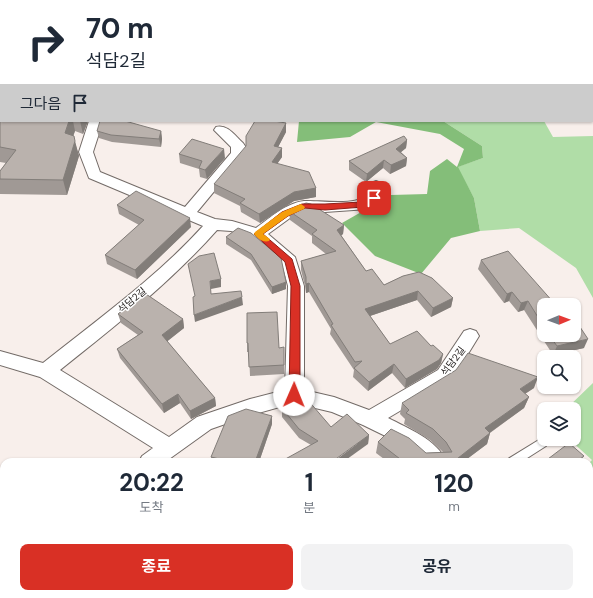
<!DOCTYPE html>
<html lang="ko">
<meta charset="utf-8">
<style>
body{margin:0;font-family:"DM Sans","Noto Sans KR",sans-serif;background:#f2f2f3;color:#1f2937;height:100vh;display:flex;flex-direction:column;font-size:15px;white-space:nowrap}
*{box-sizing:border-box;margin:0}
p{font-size:13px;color:#747a83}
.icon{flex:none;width:22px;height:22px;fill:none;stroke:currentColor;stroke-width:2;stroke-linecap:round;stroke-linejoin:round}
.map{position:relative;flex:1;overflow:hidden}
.drawer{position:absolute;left:0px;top:458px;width:593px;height:140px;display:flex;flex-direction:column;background:#fff;border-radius:12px 12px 0 0;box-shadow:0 1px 3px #0004}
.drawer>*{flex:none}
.top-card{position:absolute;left:0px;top:0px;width:593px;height:122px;box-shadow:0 1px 3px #0004;background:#fff;color:#1f2937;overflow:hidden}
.needle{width:26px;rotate:89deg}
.controls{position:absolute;left:537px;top:298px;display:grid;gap:8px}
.controls a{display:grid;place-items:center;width:44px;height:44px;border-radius:8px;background:#fff;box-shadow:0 1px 3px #0004;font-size:20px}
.pin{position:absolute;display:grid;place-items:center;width:34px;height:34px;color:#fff;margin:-17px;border-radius:8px;box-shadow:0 2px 6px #0006}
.me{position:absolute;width:44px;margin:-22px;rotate:1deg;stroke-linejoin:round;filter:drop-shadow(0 0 3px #0008)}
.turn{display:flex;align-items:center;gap:14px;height:84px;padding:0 20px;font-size:18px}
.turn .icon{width:52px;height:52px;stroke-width:2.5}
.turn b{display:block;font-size:28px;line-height:34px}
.then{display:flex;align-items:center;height:38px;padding:0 20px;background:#0003;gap:8px;font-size:15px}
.eta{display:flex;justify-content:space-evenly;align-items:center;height:68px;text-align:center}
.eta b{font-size:24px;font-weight:700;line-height:28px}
.cta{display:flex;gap:8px;margin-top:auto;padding:8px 20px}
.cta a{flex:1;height:46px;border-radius:8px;background:#d93025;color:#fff;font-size:16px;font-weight:700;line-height:46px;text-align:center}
.cta a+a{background:#f2f2f3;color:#1f2937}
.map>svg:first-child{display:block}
.green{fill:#b0dda7}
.forest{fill:#84be79}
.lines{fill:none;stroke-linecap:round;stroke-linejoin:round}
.service-casing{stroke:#736b67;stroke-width:2}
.minor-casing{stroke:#736b67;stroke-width:2}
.service{fill:#fff;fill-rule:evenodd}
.minor{fill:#fff;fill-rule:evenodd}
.wall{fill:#a09995}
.shaded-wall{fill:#827d79}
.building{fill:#bab2ad;stroke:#827d79}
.route{fill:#d93025;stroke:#8d1f18}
.slow{fill:#f59e0b}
.labels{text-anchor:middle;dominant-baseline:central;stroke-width:3;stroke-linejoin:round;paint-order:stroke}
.street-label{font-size:10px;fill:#24201f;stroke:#fff}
</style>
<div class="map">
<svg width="593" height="598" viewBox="0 0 593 598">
<rect width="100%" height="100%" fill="#f8efeb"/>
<g class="green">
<path d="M355 0H518L514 1Z"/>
<path d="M443 121H544L553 137 593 136V298L576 268 519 228 480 231 474 198 457 167 483 158 482 146Z"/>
<path d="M593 383V575L589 578V463L592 460 569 439H574V409H566Z"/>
</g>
<path class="forest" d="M299 121H443L482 146 483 158 458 167 474 198 480 231 451 238 421 274 375 256 342 223 391 195 427 194 430 171 447 159 457 167 464 149 440 134 376 122 350 137 297 142Z"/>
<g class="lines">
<g class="service-casing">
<path id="service" d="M542 438 546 440 547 443 546 446 521 462H507L508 459Z"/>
</g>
<g class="minor-casing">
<g id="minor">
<path d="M117 0H128L129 1H117Z"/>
<path d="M89 121H103L93 152 100 172 185 207 231 153V147L214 130 216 127C228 124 235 136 243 143L245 146V154L197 212 215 219 232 221 256 228C270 218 286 203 304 201 317 200 360 207 367 194 369 191 368 186 371 183L376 181 381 183 383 186 379 200 368 209 325 212 306 211 290 218 268 234 295 257 304 286V390L334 397 369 410 438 370 464 331 470 329 476 331 479 336 452 380 388 418C409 429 436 439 447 462H423L408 447 363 425 332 412 294 403 251 415 211 429 165 462H139L142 456 153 448 40 377 0 365V351L43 363C98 319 156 278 203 226L89 178 79 152ZM217 230 231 231 252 238 282 264 288 286 285 390 250 399 197 417 169 437 60 370C115 326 170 283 217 230Z"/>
<path d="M4 551V574L0 576V553Z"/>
<path d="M589 583 593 585V598H570L572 594H589Z"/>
<path d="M533 594H557L559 598H534Z"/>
</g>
</g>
<use href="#service" class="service"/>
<use href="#minor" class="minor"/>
</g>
<g class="wall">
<path d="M592 48H593L592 49 593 50V109L592 108Z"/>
<rect x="0" y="53" width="1" height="31"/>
<path d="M0 96 1 121H88L83 134 75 131 73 136 79 156 67 195 0 194V171L6 163 0 162Z"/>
<path d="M286 123V132L278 147 282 148V157L277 164 316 188V197L294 201 260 223 241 212 240 206 214 193V184Z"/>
<path d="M97 131H161L162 139 161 147 112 142 99 138Z"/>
<path d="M407 140 406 148 401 152 407 158 406 166 390 174 383 168 366 182 349 170V161Z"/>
<path d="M179 154 225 158 207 179 200 177 199 169 180 163Z"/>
<path d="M117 205 191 227 137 279 107 264 105 255 139 225 119 214Z"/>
<path d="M289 211 344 225 343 234 341 235 366 271 384 285 403 276 453 298 451 307 431 317 417 300 370 316 390 344 431 346 443 354 441 363 437 369 405 388 392 373 368 391 353 377 354 370 330 334 331 329 309 292 306 293 305 286 301 270V261L326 254 312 243V236L290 220Z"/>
<path d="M238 228 286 289 272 294 251 260 226 244V237Z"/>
<path d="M481 260 544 305V335H574L584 348 553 355 524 310 518 312 509 301 504 303 478 269Z"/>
<path d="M134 302 183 319 184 328 167 341 215 398 216 406 191 419 180 403 164 413 120 358 117 349 138 335 121 323 118 314Z"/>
<path d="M247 343 279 348 284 356V374L250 376 249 352H247Z"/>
<path d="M534 388 525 394 529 397 524 408 490 433 487 444 463 462H388L376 453 378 442 426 453 443 452 430 440 404 424 405 419 400 414 402 403Z"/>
<path d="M282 408 331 427 369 435 368 444 311 445 299 438 282 417Z"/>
<path d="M272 424 259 462H212L211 457Z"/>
</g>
<g class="shaded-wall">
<rect x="133" y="0" width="10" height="1"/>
<path d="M69 121H73L75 131 69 148 65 133Z"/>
<path d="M80 121H88L83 134Z"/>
<path d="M286 123V132L274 155V146Z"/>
<path d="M161 131 162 139 161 147 159 139Z"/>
<path d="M407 140 406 148 395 157 396 149Z"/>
<path d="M75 141 79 156 67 195 63 180Z"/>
<path d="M282 148V157L272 171V162Z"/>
<path d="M224 149 225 158 207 179 205 170Z"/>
<path d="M407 158 406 166 390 174 391 165Z"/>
<path d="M384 160 383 168 366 182 367 174Z"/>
<path d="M316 188V197L294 201 260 223 259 214 294 192Z"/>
<path d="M190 218 191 227 137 279 135 270Z"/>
<path d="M344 225 343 234 337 239V230Z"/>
<path d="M221 279V287L211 289 210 281Z"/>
<path d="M286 282V289L272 294V287Z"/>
<path d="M309 283V292L306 293V284Z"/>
<path d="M418 291 417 300 364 318 365 309Z"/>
<path d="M512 292 509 301 504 303 507 294Z"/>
<path d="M242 297 243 305 195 322 194 315Z"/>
<path d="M453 298 451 307 431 317 433 308Z"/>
<path d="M528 301 524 310 518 312 521 303Z"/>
<path d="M183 319 184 328 164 344 162 335Z"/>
<path d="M588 339 584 348 553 355 557 346Z"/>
<path d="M443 354 441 363 437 369 405 388 406 379Z"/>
<path d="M394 364 392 373 368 391 369 382Z"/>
<path d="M538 377 534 388 515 400 520 389Z"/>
<path d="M178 394 180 403 164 413 162 404Z"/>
<path d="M529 397 524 408 481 439 485 428Z"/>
<path d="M215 398 216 406 191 419 190 411Z"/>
<path d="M272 416V424L259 462H255Z"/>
<path d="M490 433 487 444 463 462H453Z"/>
<path d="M369 435 368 444 343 462H333Z"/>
<path d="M584 456 580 462H576Z"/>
<path d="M61 594H67L63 598H57Z"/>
</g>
<g class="building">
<rect x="143" y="0" width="52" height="1"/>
<path d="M592 49 593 50V101H592Z"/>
<rect x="0" y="53" width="1" height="17"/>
<path d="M1 95V121H69L65 133 74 136 75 141 63 180 0 179V171L16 150 0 147V96Z"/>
<path d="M100 121H125L161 131 159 139 111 135 97 131Z"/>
<path d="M255 121H274L286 123 274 146 282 148 272 162 309 172 316 188 294 192 259 214 240 203 245 199 214 184 246 146V136Z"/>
<path d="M404 136 407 140 396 149 407 158 391 165 384 160 367 174 349 161Z"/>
<path d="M192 139 224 149 205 170 199 168 202 161 179 154Z"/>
<path d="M136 191 190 218 135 270 105 255 144 220 117 205Z"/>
<path d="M306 203 311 204 344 225 337 230 366 271 372 269 384 285 403 276 419 272 432 278 453 298 433 308 418 291 365 309 390 344 417 331 431 346 433 345 443 354 439 360 406 379 394 364 369 382 354 368 362 361 355 362 331 325 333 324 309 283 306 284V277L301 261 336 251 312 234 317 230 289 211Z"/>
<path d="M238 228 251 233 281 258 286 282 272 287 251 254 226 237Z"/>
<path d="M508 251 554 303 562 301 565 305H544V327L528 301 521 303 512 292 507 294 481 260Z"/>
<path d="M214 253 221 279 210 281 211 294 241 291 242 297 194 315 193 297 195 296 188 264 199 256Z"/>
<path d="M146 294 183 319 162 335 215 398 190 411 178 394 162 404 117 349 143 332 118 314 134 301V302Z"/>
<path d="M277 312 279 348 284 347V365L249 367 248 343H247V313Z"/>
<path d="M574 318 588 339 557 346 549 335H574Z"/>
<path d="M468 353 538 377 520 389 529 397 485 428 490 433 453 462H404L378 442 391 429 409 438 426 453 452 452 446 442 433 429 406 413 409 410 402 403 456 370Z"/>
<path d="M301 397 307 399 331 427 347 414 369 435 333 461 334 462H280L318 441 299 429 282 408Z"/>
<path d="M246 409 272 416 255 462H232L211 457 228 416Z"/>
<path d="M569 443 584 456 576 462H544Z"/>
<path d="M53 594H61L57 598Z"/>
<path d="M68 594H75L79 598H64Z"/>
</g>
<path class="route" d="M374 195 377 196V199L363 207 325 210 305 208 288 216 263 234 292 259 300 286V395L298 398 294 400 291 398 289 395 291 286 285 262 254 234 282 212 302 204H325L361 202Z"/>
<path class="slow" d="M301 204 305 207 304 209 288 216 263 234 270 239 269 241C263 243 257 238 254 234L255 232 282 212Z"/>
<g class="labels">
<g class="street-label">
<text transform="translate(132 300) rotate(-40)">석담2길</text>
<text transform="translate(453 361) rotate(-53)">석담2길</text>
</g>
</g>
</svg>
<div class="controls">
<a><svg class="needle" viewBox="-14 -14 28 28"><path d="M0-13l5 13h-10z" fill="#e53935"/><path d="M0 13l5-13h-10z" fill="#747a83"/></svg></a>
<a><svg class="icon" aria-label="search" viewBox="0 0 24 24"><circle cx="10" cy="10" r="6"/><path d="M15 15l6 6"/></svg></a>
<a><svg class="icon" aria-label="layers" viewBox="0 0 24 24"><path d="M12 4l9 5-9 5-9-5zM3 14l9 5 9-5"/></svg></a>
</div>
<div class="pin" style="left:374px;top:198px;background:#d93025"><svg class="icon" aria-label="arrive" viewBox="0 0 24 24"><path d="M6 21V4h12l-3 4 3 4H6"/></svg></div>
<svg class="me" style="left:294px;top:395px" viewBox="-20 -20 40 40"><circle r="19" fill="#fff"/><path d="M0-13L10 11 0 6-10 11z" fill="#d93025"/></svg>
<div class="top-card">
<div class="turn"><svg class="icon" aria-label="right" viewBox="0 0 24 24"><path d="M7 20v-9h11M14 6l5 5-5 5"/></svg><div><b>70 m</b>석담2길</div></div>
<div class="then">그다음<svg class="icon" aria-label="arrive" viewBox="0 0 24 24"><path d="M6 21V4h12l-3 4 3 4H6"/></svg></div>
</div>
<section class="drawer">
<div class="eta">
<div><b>20:22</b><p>도착</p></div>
<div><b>1</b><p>분</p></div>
<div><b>120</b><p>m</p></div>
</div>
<div class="cta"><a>종료</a><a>공유</a></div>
</section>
</div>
